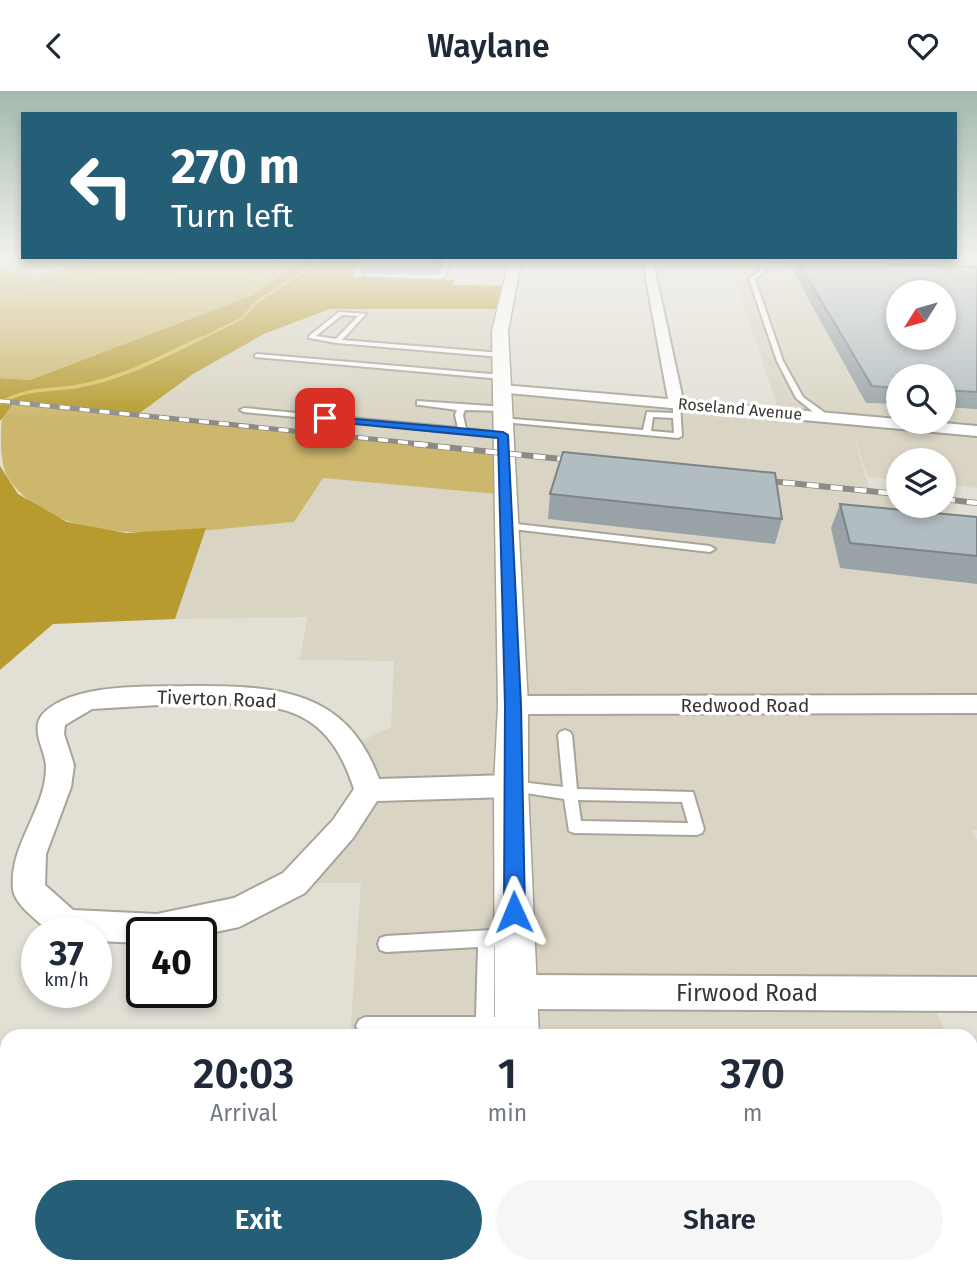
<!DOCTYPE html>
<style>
body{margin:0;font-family:"Fira Sans",sans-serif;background:#f6f6f7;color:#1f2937;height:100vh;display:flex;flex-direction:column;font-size:26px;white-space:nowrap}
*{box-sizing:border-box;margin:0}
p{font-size:23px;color:#747a83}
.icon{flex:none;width:38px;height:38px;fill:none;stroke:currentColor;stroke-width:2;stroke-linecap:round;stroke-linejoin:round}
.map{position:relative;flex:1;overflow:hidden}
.sheet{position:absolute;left:0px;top:938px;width:978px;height:245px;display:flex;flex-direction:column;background:#fff;border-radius:21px 21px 0 0;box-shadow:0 4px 10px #0003}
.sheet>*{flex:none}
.banner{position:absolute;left:21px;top:21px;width:936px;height:147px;border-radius:0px;box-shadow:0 4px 10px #0003;background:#245f77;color:#fff;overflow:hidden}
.needle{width:46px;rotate:233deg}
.buttons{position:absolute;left:886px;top:189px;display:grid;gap:14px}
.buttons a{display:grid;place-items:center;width:70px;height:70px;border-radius:50%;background:#fff;box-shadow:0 4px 10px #0003;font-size:35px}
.speed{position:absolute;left:21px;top:826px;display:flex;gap:14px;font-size:35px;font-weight:700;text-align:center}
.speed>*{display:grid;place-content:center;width:91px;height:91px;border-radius:50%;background:#fff;box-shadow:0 4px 10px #0003;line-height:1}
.speed small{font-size:18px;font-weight:400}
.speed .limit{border:4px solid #111;border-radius:10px;background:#fff;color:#111}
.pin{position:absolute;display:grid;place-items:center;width:60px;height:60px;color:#fff;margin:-30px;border-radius:14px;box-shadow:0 4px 10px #0006}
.me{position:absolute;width:77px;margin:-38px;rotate:359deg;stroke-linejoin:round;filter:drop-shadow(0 0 5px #0008)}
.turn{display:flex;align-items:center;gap:24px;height:147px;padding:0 35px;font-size:32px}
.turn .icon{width:91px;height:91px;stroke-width:2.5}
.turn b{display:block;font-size:49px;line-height:60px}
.eta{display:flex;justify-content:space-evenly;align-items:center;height:119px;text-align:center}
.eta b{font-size:42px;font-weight:600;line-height:49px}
.action{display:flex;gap:14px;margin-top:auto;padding:14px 35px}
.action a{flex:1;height:80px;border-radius:42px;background:#245f77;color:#fff;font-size:28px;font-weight:600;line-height:80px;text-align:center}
.action a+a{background:#f6f6f7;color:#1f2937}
header{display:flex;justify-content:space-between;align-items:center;height:91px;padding:0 35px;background:#fff;font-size:32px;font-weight:600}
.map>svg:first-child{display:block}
.built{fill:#d9d4c3;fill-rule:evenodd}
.green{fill:#cdb76d}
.forest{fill:#b79b2f}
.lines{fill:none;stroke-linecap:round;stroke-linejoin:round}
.stream-far1{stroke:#ddc059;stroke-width:2.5}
.stream{stroke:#ddc059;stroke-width:3.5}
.service-casing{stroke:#a7a49a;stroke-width:4}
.minor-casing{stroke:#a7a49a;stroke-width:4}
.tertiary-casing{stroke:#a7a49a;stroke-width:3}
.path-far1{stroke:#a19f97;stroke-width:2;stroke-dasharray:1 2.5;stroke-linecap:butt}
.path{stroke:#a19f97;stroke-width:5;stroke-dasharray:2.5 9;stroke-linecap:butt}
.service{fill:#fff;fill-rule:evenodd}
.minor{fill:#fff;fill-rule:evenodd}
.tertiary{fill:#fff;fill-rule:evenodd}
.rail-far1-casing{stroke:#8d8b84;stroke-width:5}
.rail-casing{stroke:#8d8b84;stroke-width:6}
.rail-far1{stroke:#fff;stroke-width:3.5;stroke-dasharray:10;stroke-linecap:butt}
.rail{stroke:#fff;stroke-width:4.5;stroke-dasharray:12;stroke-linecap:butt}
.wall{fill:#99a3a7}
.shaded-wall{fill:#7d8488}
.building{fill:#b2bdc2;stroke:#7d8488;stroke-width:2;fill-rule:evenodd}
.route{fill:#1a73e8;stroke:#114b97;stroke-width:2}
.labels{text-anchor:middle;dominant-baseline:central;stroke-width:7;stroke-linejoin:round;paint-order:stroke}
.far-street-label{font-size:16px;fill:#363531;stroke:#fff}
.street-label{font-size:19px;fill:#363531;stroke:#fff}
.near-street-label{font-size:23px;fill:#363531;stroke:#fff}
</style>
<header><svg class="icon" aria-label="back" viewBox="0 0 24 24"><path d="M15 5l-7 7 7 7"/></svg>Waylane<svg class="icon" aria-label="heart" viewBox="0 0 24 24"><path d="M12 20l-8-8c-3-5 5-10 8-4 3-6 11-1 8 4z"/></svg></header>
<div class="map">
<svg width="977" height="1183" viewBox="0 0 977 1183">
<rect width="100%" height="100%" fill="#e2dfd5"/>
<g class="built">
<path d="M0 166H104L37 186 0 179Z"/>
<path d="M684 166H977V397L943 393V369H898V389L868 386 850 333 870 400 896 403 898 415H923L977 439V739H971L977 749V903H929L947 945H350L361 792H294L369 699 351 655 391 636 394 570 299 569 308 526 175 528 206 437 294 431 323 387 505 404 503 362 137 324 193 283 264 243 330 218H505L503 298 776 320V311L728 167ZM898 201H943V247H898ZM898 285H943V331H898Z"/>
<path d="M971 1001 977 1015V1153H971Z"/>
<path d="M146 1176H523L524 1183H145Z"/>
</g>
<g class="green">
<path d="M104 166H309L250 205 30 289 0 287V179L37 186Z"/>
<path d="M15 311 503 362 506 404 323 387 294 431C211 437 59 468 7 385 0 373 0 341 2 328 5 322 11 317 15 311Z"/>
<path d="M841 1176H909L928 1183H843Z"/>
</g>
<g class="forest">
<path d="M309 166H362L352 186 454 189 453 194 510 195 505 218H330L264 243 193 283 137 324 15 311 0 330V287L30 289 250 205Z"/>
<path d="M0 375 18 403 67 431 126 442 206 437 175 528 53 533 0 579Z"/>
<path d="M0 999H7V1176H146L145 1183H0Z"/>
</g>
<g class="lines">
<path class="stream-far1" d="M198 249 241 228 258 210 326 166"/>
<path class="stream" d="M0 312C31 295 47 301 79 295 123 287 162 266 201 247"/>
<g class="service-casing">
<g id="service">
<path d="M447 166H452L444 186 441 188 363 185 366 183 439 184Z"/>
<path d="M759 166H764L765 173 814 174 765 176V180L755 188 783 270 803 306 828 324V328H822L796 307 777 270 749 188 760 179Z"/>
<path d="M837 166H842L846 174 830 176V174L841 172Z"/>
<path d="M967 167H977V169H965Z"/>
<path d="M339 221 366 223 342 249 501 262 504 264 501 266 337 252 309 247V245ZM342 224 358 225 336 248 316 245Z"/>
<path d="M257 263 502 284 505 286 502 288 255 266V264Z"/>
<path d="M417 310 506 316 507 318 503 320 465 319 463 324 466 338 503 342 507 344 503 346 244 321 240 319 244 317 458 337 455 324 457 319 420 314H417Z"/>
<path d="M673 311 680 313 682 345 678 347 503 331 499 329 503 327 643 339 647 321 673 322ZM653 326 673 327 674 342 651 340Z"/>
<path d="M507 432 710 455 715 458 710 461 504 437 502 435Z"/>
<path d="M565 639 570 641 572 644 577 698 693 701 704 738 702 742 697 744 574 742 569 740 564 708 507 699 505 695 507 691 512 690 563 696 558 644 560 641ZM578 709 682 711 688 732 581 730Z"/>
<path d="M511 838 517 841 519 846 517 851 494 855V926H510L516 929 519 935 516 941 510 944H365L359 941 356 935 359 929 365 926H476L478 856 386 861 380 859 378 853 380 847 386 845Z"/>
<path d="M204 1176H226L225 1183H203Z"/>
<rect x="396" y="1176" width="22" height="7"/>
</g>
</g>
<g class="minor-casing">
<g id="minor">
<path d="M642 166H652L683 309 977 335V345L498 301 496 298 503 294 668 308Z"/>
<path d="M191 595C275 595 346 597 379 688L511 684 521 687 525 695 521 703 511 706 377 710 353 747 305 802 239 836 201 844 142 842V852L96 850V842H51C40 831 15 815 13 798 9 753 46 719 46 676 46 660 30 639 42 624 71 591 151 596 191 595ZM191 612C272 613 325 608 354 698L333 729 283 782 234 807 157 823 73 819 45 794 46 763 71 696 74 674 64 643 65 634 92 618Z"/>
<path d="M977 604V622L513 623 504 620 500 614 504 608 513 605Z"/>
<path d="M516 884 977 886V920L516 918 504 913 498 901 504 889Z"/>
</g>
</g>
<g class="tertiary-casing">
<g id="tertiary">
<path d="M510 166H522L508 240 528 614V695L539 945H495L494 695 498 614 492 240Z"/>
<path d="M496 1176H550L551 1183H497Z"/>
</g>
</g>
<path class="path-far1" d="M0 201C37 194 73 182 110 179 171 175 232 210 285 166"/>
<g class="path">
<path d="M874 1176 876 1183"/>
<path d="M971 1176 977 1178"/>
</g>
<use href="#service" class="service"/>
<use href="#minor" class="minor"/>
<use href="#tertiary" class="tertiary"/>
<g class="rail-far1-casing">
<path id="rail-far1" d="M0 310 431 354"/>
</g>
<g class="rail-casing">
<g id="rail">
<path d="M414 353 581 370"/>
<path d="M759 389 898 403"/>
<path d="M943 408 977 412"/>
</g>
</g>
<use href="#rail-far1" class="rail-far1"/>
<use href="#rail" class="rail"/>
</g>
<g class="wall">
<path d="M358 166H445L437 181 360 182Z"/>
<path d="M797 169 977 176V318L943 316V285H898V313L866 312 794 182Z"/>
<path d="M550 403 782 428 775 453 548 428Z"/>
<path d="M840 413 977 426V493L840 477 831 437Z"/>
</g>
<path class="shaded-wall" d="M437 166H445L437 181Z"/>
<g class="building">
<path d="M797 169 977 176V301L943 299V285H898V297L872 295ZM898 201H943V247H898Z"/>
<path d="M563 361 775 382 782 428 550 403Z"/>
<path d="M840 413 977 426V465L850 452Z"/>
</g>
<linearGradient id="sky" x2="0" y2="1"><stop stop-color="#a3b9af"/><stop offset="0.5" stop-color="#f2f1ec"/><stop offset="1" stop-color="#f2f1ec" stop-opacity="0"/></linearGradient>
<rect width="977" height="331" fill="url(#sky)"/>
<path class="route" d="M322 325 503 341 508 344 521 614 525 821 522 827 514 830 507 827 504 821 505 614 498 347 325 330Z"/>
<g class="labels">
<g class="far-street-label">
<text transform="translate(740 318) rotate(5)">Roseland Avenue</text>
</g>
<g class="street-label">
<text transform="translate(217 608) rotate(2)">Tiverton Road</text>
<text x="745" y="614">Redwood Road</text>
</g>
<g class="near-street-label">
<text x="747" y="902">Firwood Road</text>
</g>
</g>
</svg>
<div class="buttons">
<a><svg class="needle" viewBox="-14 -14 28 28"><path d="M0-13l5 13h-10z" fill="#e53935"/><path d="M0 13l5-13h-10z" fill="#747a83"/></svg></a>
<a><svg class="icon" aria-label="search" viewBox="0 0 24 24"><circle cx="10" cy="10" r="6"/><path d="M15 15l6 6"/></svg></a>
<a><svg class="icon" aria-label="layers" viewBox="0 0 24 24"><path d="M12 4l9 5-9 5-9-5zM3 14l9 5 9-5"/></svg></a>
</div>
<div class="speed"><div>37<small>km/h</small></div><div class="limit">40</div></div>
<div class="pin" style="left:325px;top:327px;background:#d93025"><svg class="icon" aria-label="arrive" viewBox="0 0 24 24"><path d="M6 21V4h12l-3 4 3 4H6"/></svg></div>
<svg class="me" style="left:514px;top:821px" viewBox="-20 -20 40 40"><path d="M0-17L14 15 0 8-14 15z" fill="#1a73e8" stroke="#fff" stroke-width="4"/></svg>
<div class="banner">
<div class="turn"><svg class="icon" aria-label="left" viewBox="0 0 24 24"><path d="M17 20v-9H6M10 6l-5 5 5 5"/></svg><div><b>270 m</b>Turn left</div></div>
</div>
<section class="sheet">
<div class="eta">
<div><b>20:03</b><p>Arrival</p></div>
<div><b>1</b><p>min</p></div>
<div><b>370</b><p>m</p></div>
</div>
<div class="action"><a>Exit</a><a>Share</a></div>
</section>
</div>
